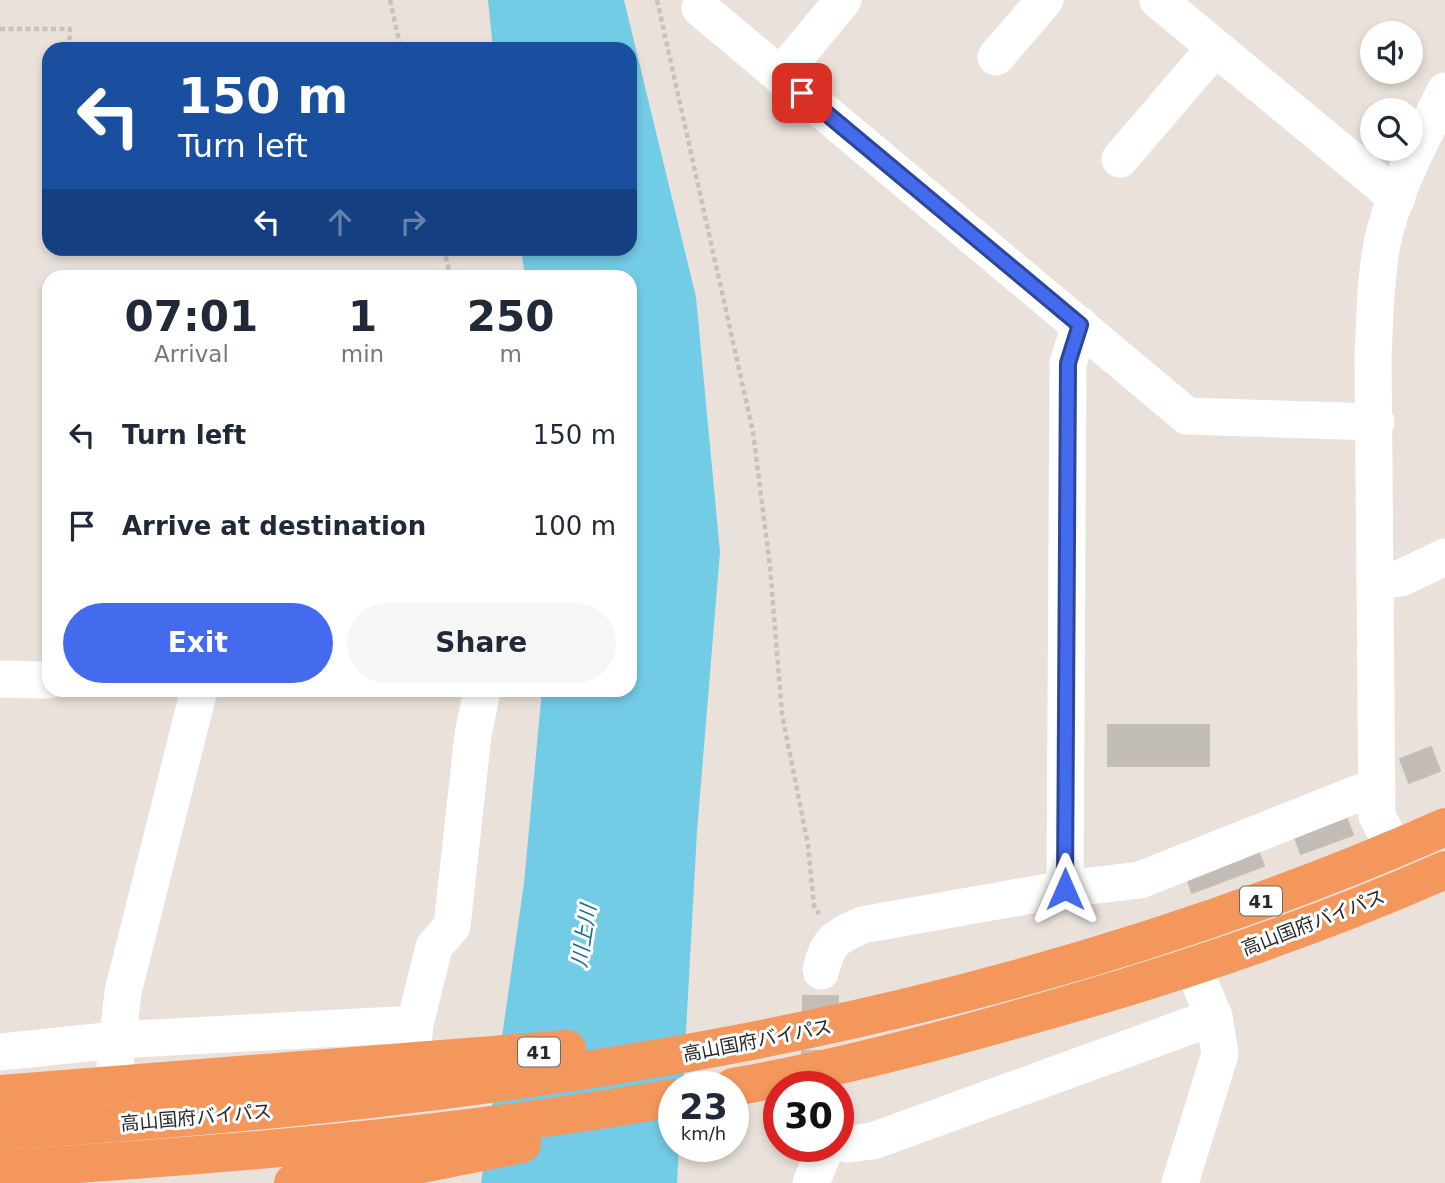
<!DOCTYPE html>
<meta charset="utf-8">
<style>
body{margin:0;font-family:"DejaVu Sans","Noto Sans JP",sans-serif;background:#f6f6f7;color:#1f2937;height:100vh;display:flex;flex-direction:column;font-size:26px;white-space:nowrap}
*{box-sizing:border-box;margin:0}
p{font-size:23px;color:#747a83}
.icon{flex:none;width:38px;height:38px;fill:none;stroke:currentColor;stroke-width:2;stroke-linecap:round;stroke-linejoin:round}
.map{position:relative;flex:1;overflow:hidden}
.side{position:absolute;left:42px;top:270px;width:595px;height:427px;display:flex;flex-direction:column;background:#fff;border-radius:21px;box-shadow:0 4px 10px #0003}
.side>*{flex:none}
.guide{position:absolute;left:42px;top:42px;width:595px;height:214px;border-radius:21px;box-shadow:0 4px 10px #0003;background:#1a4fa0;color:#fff;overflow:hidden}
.fabs{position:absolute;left:1360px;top:21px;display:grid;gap:14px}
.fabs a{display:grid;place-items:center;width:63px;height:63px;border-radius:50%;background:#fff;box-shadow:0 4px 10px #0003;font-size:35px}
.speed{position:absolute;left:658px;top:1071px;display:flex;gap:14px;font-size:35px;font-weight:700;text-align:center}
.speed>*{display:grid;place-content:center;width:91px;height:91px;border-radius:50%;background:#fff;box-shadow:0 4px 10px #0003;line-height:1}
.speed small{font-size:18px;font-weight:400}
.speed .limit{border:10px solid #d22;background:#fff;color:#111}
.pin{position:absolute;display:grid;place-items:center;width:60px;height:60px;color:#fff;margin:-30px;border-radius:14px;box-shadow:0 4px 10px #0006}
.me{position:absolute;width:77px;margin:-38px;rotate:0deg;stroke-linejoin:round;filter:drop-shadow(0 0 5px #0008)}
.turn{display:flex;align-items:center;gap:24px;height:147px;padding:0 21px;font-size:32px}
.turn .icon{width:91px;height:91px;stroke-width:2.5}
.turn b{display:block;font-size:49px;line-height:60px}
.lanes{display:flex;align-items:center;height:66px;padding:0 21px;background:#0003;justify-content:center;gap:35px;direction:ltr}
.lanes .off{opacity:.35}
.eta{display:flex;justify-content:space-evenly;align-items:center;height:119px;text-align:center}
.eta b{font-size:42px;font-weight:700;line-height:49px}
.cta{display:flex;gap:14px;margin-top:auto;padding:14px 21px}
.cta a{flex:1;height:80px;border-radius:42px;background:#446bed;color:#fff;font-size:28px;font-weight:700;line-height:80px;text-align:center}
.cta a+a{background:#f6f6f7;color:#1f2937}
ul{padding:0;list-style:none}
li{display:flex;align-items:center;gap:21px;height:91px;padding:0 21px}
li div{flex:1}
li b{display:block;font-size:26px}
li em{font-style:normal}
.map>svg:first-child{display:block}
.water{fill:#73cce6}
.building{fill:#c2bcb7;stroke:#c5beb4;stroke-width:2}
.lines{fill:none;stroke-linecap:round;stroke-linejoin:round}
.minor-tunnel{stroke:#c3bdb6;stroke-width:37;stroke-dasharray:37 18;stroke-linecap:butt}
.path{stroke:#c3c3c3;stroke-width:4.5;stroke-dasharray:5 3.5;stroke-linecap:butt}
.minor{stroke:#fff;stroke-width:37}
.highway{stroke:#f3975c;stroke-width:38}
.route-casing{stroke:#2c469a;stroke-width:18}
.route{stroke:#446bed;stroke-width:12}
.labels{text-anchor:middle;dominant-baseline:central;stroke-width:6;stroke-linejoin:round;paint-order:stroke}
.shield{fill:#fff;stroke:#686868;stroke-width:2}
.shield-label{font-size:18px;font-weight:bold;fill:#282828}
.street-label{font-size:19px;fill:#282828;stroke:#fff}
.water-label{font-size:21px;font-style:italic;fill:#166a8e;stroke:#fff}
</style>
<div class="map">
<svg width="1445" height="1183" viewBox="0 0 1445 1183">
<rect width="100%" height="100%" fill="#eae2da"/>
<path class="water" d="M488 0H624L696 297 720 552 697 831 683 1087H674V1146H679L677 1183H481L524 883 542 690H630V276H525L521 249 630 248V49H493Z"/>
<g class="building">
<rect x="1108" y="725" width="101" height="41"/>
<path d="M1431 747 1440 771 1409 783 1400 759Z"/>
<path d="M1347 819 1353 835 1301 854 1295 838Z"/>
<path d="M1259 853 1264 866 1192 893 1188 881Z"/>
</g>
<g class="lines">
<path class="minor-tunnel" d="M819 1087 821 971"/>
<g class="path">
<path d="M390 0 401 49"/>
<path d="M657 0 753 432 770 567 782 714 808 845 814 906 819 914"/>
<path d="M0 29H70L69 49"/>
<path d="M444 248 450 276"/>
</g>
<g class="minor">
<path d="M1158 0 1397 198"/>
<path d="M700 8 1187 416 1376 422"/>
<path d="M996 57 1045 0"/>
<path d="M780 76 843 0"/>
<path d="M1120 159 1215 48"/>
<path d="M1376 581 1401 578 1445 557"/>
<path d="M0 679 49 680"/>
<path d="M1394 849 1377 816 1373 356C1375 319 1375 281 1382 244 1393 191 1422 139 1445 91"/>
<path d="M1065 889 1068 363 1080 325"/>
<path d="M821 971C827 941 836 937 862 925L1065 889 1140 880 1377 786"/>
<path d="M415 1024 434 947 452 926 473 735 482 690"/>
<path d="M0 1052 116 1040 415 1024 408 1091"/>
<path d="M115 1064 123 992 199 690"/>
<path d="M838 1139 848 1144 873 1141 1214 1017"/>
<path d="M811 1183 826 1146"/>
<path d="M1180 1183 1220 1054 1214 1017 1193 967"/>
</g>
<g class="highway">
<path d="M733 1087C830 1070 927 1045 1021 1018 1165 978 1308 931 1445 870"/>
<path d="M0 1094 567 1049"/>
<path d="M0 1131C501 1099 982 1032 1445 827"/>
<path d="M0 1169C225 1155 451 1136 674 1098"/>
<path d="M293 1183 382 1172 522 1144"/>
</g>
</g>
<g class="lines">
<g class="route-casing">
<path id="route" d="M802 93 1080 325 1068 363 1065 889"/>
</g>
<use href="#route" class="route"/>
</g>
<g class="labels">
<g class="shield">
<rect x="1240" y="886.5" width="42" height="29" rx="5"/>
<rect x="518" y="1037.5" width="42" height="29" rx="5"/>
</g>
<g class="shield-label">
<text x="1261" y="901">41</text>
<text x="539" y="1052">41</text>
</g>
<g class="street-label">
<text transform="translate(1313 922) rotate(-21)">高山国府バイパス</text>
<text transform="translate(757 1040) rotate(-11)">高山国府バイパス</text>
<text transform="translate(196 1117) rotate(-5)">高山国府バイパス</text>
</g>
<g class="water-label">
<text transform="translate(584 936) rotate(-81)">川上川</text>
</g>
</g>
</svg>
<div class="fabs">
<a><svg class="icon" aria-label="sound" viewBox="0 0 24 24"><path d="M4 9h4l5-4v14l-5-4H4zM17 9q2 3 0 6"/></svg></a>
<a><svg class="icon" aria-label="search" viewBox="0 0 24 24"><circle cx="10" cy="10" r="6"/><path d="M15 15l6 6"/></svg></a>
</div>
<div class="speed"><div>23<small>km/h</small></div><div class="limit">30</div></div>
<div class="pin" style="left:802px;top:93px;background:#d93025"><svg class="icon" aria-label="arrive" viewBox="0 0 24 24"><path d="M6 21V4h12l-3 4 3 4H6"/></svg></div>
<svg class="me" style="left:1065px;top:889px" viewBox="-20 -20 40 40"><path d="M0-17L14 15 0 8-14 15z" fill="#446bed" stroke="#fff" stroke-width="4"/></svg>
<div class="guide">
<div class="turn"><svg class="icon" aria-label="left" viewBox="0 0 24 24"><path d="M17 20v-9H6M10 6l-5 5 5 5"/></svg><div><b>150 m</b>Turn left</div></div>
<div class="lanes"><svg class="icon" aria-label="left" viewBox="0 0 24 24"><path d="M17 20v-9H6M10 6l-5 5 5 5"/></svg><svg class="icon off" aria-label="ahead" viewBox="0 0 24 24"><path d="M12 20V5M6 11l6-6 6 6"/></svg><svg class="icon off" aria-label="right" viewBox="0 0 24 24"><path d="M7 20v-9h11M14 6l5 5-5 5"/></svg></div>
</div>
<section class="side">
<div class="eta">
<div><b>07:01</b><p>Arrival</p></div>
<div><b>1</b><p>min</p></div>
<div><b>250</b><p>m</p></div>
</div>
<ul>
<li><svg class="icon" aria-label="left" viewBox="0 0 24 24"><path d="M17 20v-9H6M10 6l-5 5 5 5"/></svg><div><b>Turn left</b></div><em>150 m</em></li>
<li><svg class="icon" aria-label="arrive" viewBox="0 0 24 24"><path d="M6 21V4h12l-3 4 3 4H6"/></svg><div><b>Arrive at destination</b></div><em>100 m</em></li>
</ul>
<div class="cta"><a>Exit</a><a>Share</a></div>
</section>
</div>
